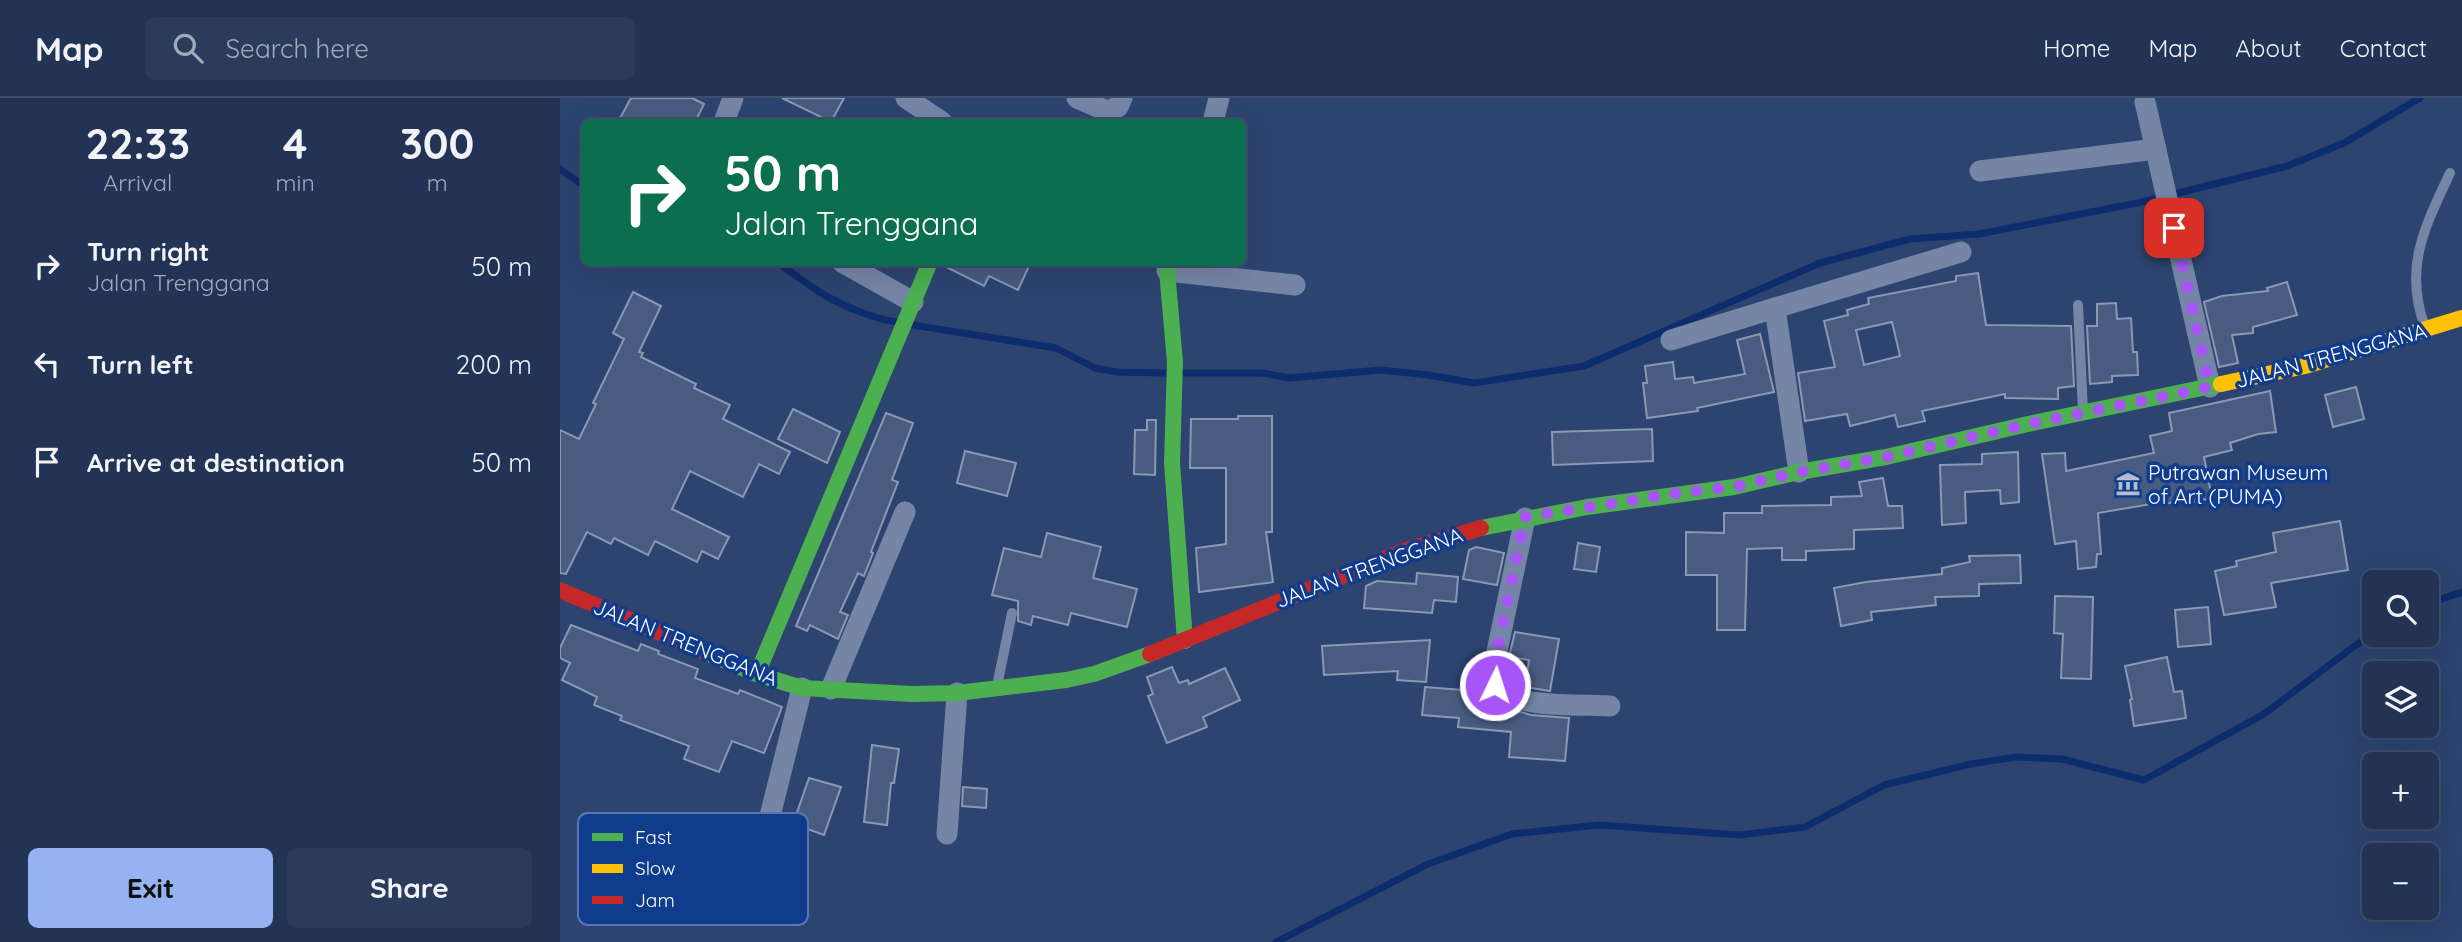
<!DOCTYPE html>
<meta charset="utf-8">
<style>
body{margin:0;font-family:Quicksand,sans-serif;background:#2a3b5b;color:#f1f3f6;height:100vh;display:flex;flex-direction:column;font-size:26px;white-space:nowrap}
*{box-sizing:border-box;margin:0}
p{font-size:23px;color:#a2aab9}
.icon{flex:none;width:38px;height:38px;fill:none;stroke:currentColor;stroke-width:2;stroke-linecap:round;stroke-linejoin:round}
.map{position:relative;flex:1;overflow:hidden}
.panel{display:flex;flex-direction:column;background:#235;width:560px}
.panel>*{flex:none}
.hud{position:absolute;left:21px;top:21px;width:665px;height:147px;border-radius:10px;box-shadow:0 7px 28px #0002,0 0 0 2px #3f4e6c;background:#0b6e4f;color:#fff;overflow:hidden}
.controls{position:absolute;left:1802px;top:472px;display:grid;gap:14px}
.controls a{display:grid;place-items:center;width:77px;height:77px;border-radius:10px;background:#235;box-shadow:0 7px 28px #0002,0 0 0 2px #3f4e6c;font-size:35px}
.pin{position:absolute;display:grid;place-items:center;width:60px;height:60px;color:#fff;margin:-30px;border-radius:14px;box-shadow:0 4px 10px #0006}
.me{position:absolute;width:77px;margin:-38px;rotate:4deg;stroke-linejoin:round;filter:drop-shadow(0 0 5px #0008)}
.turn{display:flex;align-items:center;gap:24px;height:147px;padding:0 28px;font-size:32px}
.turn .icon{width:91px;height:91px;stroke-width:2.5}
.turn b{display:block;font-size:49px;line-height:60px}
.eta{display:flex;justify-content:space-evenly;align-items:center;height:119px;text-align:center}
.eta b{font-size:42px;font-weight:700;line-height:49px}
.cta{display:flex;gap:14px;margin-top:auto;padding:14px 28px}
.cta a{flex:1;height:80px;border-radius:10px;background:#95b2f1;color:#111;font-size:28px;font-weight:700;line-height:80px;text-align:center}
.cta a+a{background:#2a3b5b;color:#f1f3f6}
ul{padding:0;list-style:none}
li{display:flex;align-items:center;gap:21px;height:98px;padding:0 28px}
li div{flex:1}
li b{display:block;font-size:26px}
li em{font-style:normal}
header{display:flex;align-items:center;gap:42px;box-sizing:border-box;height:98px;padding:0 35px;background:#235;border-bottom:2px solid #3f4e6c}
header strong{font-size:33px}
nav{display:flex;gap:38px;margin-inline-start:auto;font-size:24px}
.search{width:490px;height:63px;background:#2a3b5b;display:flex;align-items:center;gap:18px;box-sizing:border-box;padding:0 24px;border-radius:10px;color:#a2aab9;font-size:26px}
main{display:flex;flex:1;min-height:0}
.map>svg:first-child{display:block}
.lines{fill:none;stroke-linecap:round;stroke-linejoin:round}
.stream{stroke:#0c2c6b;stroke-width:7}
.building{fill:#485b80;stroke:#8998b3;stroke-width:2;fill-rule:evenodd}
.lane{stroke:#7485a5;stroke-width:10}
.street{stroke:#7485a5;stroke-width:21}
.fast{stroke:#4caf50;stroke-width:16}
.slow{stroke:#ffc107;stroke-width:16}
.jam{stroke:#c62828;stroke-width:16}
.route{stroke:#a855f7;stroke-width:12;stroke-dasharray:0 21.6}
.labels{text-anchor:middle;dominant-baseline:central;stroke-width:7;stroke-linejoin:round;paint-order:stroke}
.street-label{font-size:21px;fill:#fff;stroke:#103c8e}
.poi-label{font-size:21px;fill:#fff;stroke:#103c8e;text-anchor:start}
.key{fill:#103c8e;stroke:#5876b0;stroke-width:2}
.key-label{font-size:19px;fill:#fff}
</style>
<header>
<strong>Map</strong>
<div class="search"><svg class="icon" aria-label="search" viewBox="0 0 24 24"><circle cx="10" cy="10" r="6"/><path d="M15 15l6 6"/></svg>Search here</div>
<nav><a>Home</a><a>Map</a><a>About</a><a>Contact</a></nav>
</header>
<main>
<section class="panel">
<div class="eta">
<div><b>22:33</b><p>Arrival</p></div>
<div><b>4</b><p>min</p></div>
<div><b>300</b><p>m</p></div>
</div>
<ul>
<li><svg class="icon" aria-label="right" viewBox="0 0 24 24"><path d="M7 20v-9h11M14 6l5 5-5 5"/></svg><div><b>Turn right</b><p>Jalan Trenggana</p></div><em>50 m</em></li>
<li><svg class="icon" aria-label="left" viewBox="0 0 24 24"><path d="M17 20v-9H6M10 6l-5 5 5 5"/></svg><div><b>Turn left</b></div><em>200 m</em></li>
<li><svg class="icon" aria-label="arrive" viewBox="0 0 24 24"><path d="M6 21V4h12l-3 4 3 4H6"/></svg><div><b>Arrive at destination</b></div><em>50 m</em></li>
</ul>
<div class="cta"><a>Exit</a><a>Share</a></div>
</section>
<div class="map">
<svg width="1902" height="844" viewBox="0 0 1902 844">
<rect width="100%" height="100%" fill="#2d4471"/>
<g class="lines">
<g class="stream">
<path d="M0 71 24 88"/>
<path d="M216 164C229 172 239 180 252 189 273 204 312 221 337 224"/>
<path d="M353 227 496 250 535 270 556 274 607 275"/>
<path d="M622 275H703L729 280 820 272 868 277 914 285 1024 268 1260 165 1350 141 1419 136 1582 104 1727 68 1784 45 1860 0"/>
<path d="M1867 506 1902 494"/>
<path d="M716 844 868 766 952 736 1039 727 1179 737 1245 729 1324 687 1411 666 1456 659 1502 661 1584 682 1704 616 1796 547 1815 536"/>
</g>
</g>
<g class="building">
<path d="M71 0H132L144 6 135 24H58Z"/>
<path d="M222 0H284L271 24Z"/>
<path d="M387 164H471L458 192 429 178 424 188 386 169Z"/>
<path d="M1418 175 1426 227 1511 228 1514 288 1498 290V301L1445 300V296L1362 313 1365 323 1338 329 1335 317 1290 328 1287 316 1245 323 1238 275 1275 269 1264 223 1288 217 1287 212 1309 206 1308 200 1396 183V178ZM1332 224 1340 258 1304 267 1296 232Z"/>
<path d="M1727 184 1737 217 1693 229V235L1672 237 1678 265 1659 269 1644 204 1662 198 1708 193 1707 190Z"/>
<path d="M73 194 101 208 79 254 83 255 81 259 136 286 134 290 170 307 163 321 230 354 219 376 199 366 183 399 130 373 112 411 169 439 158 461 142 453 137 464 95 443 88 457 54 440 51 446 27 434 6 476 0 475V332L19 341 36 306 33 305 64 241 53 235Z"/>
<path d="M1556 205 1557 221 1571 220 1573 254H1577L1578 277 1552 278V284L1530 286 1527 228H1537V206Z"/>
<path d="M1200 236 1214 294 1137 310 1138 313 1087 320 1083 285H1087L1085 268 1113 264 1115 281 1133 279 1134 285 1185 276 1177 242Z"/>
<path d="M1796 289 1804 321 1773 329 1765 297Z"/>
<path d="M1710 293 1716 334 1698 336 1670 345 1672 352 1644 359 1652 400 1624 406V402L1604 406 1603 404 1538 415 1541 456H1537L1536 469 1518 471 1516 443 1495 446 1482 356 1505 355 1506 373 1594 355 1590 338 1612 333 1609 315Z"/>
<path d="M233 311 280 334 267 365 218 341Z"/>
<path d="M326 315 353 325 332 382 338 384 311 454 313 455 304 478 298 475 280 514 288 517 278 541 250 527 247 533 236 528Z"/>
<path d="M678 318H712V434H706L713 484 639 494 636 450 666 446V370H630L631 321H678Z"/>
<path d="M587 322H596L595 377 574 376 575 332H587Z"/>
<path d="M1092 331 1093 363 993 367 992 334Z"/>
<path d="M405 353 456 365 447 398 397 385Z"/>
<path d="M1458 354 1459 404 1441 406 1440 392 1405 394 1406 425 1382 427 1380 367 1422 366V356Z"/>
<path d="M1323 380 1328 408H1342L1343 430 1294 432V451L1246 453V462H1222V450L1187 451 1185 532H1157V477H1126V434L1164 435V415H1202V408L1271 407V399L1302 398 1299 384Z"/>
<path d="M1780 423 1788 472 1711 485 1716 509 1664 517 1655 473 1677 468 1676 463 1716 454 1713 435Z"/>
<path d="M487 435 541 449 533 480 577 491 567 529 511 515 508 527 473 518 471 527 458 523V503L432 497 444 450 481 459Z"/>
<path d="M1018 445 1040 449 1036 474 1014 471Z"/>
<path d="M916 449 944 455 937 487 903 481 909 452Z"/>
<path d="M1460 457 1461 485 1419 486V498L1375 499 1376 507 1311 514 1312 522 1281 528 1274 490 1306 484 1382 476V470L1410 464 1409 458Z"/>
<path d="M857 475 898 479 896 504 874 502 872 515 804 510 806 488 817 483 856 486Z"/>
<path d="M1495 498 1533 499 1531 581 1501 580 1503 536 1494 535Z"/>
<path d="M1648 509 1651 546 1618 549 1615 512Z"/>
<path d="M11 527 78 553 81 546 99 553 98 556 138 571 135 580 178 596 180 592 222 609 204 655 172 643 159 674 124 661 129 648 60 622 62 618 34 607 37 599 2 582 10 565 0 560V550Z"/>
<path d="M955 534 999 541 990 593 965 589 969 562 949 559Z"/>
<path d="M870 542 866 584 837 582 838 573 764 577 762 548Z"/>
<path d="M1607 559 1614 594 1622 593 1626 620 1574 628 1570 602 1572 601 1565 568Z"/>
<path d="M612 569 619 585 628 582 629 586 665 570 680 602 643 619 647 629 607 645 588 598 593 596 587 579Z"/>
<path d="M904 588 922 589 923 607 943 609 971 617 1009 620 1005 663 949 659 951 634 898 629 899 620 862 617 865 589 903 592Z"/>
<path d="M312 647 339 651 334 685H331L327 727 304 724Z"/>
<path d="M249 680 281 689 264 737 233 726Z"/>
<path d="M403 689 427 691 426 710 402 708Z"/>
</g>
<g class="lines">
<g class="lane">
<path d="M1518 207 1523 314"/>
<path d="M1865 229C1843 169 1865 129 1890 75"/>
<path d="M437 588 452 515"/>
</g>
<g class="street">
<path d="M346 0 382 24"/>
<path d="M517 0 547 13 558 9 562 0"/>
<path d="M1585 4 1650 289"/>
<path d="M164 24 173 0"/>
<path d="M653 24 659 0"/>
<path d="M1420 73 1596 51"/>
<path d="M282 164 353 204"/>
<path d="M607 173 735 187"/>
<path d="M1215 210 1401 154"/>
<path d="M1111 242 1215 210 1239 374"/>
<path d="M965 420 932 577C933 579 935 586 936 588 952 611 1024 606 1050 608"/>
<path d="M271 591 345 414"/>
<path d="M387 736 397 595"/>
<path d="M194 782 242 590"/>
</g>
<g class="fast">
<path d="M609 164 607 173 615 264 612 365 625 543"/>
<path d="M921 430 1027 409 1174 389 1239 374 1326 359 1468 326 1661 286"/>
<path d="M147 555 197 576 242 590 352 596 397 595 506 582 534 576 590 556"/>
<path d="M197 576 370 164"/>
</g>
<path class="slow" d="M1661 286 1745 268 1902 220"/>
<g class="jam">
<path d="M0 492 147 555"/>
<path d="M590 556 844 453 921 430"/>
</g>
</g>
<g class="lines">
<path class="route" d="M935 587 932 577 965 419 1125 394 1174 389 1239 374 1326 359 1468 326 1650 289 1614 130"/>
</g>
<defs>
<g id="museum-bare" transform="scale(1.89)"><path d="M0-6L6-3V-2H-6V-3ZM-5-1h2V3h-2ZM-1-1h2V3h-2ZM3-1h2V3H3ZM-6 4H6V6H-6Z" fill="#b6becd" stroke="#103c8e" stroke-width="2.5" paint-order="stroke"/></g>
</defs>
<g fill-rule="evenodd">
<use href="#museum-bare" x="1568" y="386"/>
</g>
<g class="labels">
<g class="street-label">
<text transform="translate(1771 257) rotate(-15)">JALAN TRENGGANA</text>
<text transform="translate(809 469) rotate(-20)">JALAN TRENGGANA</text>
<text transform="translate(126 544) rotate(22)">JALAN TRENGGANA</text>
</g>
<g class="poi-label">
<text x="1588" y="374">Putrawan Museum<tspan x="1588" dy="24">of Art (PUMA)</tspan></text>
</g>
</g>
<rect x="18" y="715" width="230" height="112" rx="10" class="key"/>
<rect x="32" y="735" width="31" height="8" fill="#4caf50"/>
<rect x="32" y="766" width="31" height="9" fill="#ffc107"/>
<rect x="32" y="798" width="31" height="8" fill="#c62828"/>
<g class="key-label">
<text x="75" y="746">Fast</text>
<text x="75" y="777">Slow</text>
<text x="75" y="809">Jam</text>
</g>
</svg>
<div class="controls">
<a><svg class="icon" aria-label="search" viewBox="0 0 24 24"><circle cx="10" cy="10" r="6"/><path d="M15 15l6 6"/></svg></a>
<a><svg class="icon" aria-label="layers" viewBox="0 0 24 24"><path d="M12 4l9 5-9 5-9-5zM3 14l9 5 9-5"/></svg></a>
<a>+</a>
<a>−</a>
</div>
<div class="pin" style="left:1614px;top:130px;background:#d93025"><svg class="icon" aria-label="arrive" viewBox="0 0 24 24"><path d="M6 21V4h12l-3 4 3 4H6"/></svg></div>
<svg class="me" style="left:935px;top:587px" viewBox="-20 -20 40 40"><circle r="17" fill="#a855f7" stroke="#fff" stroke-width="3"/><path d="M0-11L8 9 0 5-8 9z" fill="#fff"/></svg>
<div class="hud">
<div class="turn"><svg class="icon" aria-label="right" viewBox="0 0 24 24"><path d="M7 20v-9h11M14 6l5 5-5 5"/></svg><div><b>50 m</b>Jalan Trenggana</div></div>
</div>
</div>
</main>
